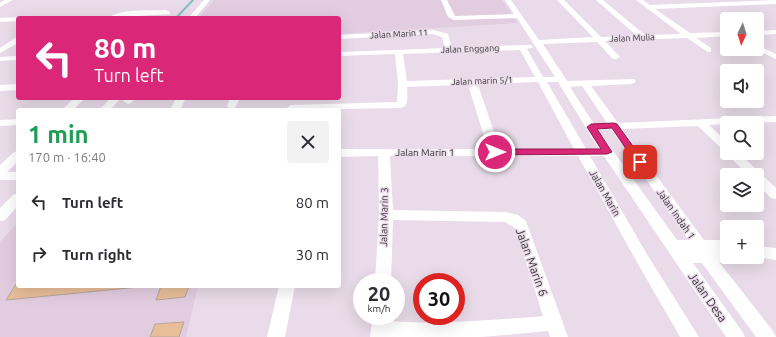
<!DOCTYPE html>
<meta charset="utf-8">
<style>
body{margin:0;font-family:Ubuntu,sans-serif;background:#f2f2f3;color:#2b2b33;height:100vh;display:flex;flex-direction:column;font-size:15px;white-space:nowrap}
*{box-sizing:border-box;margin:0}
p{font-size:13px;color:#7c7c81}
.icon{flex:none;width:22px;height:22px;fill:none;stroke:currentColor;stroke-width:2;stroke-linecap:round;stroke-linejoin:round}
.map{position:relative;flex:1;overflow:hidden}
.side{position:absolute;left:16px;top:108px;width:325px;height:180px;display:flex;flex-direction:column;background:#fff;border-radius:4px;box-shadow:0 4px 16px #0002}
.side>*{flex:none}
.top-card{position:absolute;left:16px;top:16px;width:325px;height:84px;border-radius:4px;box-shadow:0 4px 16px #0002;background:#db2777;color:#fff;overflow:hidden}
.needle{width:26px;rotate:184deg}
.tools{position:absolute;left:720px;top:12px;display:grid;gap:8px}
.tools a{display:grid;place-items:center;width:44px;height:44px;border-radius:4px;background:#fff;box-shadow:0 4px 16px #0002;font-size:20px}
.speed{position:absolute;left:353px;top:273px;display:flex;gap:8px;font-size:20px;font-weight:700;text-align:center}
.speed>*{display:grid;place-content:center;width:52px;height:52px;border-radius:50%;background:#fff;box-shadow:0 4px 16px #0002;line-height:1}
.speed small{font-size:10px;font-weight:400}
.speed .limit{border:6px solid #d22;background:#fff;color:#111}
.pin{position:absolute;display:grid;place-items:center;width:34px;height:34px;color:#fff;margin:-17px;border-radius:8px;box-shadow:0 2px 6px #0006}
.me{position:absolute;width:44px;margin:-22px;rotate:90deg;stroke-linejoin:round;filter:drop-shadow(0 0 3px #0008)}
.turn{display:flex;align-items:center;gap:14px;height:84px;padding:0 12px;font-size:18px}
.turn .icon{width:52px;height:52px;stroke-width:2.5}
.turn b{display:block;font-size:28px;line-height:34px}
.round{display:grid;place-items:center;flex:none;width:42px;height:42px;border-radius:4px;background:#f2f2f3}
.overview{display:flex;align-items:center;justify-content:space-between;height:68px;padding:0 12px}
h1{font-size:24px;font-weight:600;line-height:30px;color:#1e9e55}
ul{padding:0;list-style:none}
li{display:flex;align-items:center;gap:12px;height:52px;padding:0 12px}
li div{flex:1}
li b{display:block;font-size:15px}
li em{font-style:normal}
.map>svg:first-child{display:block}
.built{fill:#e2cde0}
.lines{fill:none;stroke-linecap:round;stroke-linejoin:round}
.stream{stroke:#7dc1c1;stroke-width:2}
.building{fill:#e8be99;stroke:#b5a69a}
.minor{fill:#fff;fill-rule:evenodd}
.route{fill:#db2777;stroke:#8e194d}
.labels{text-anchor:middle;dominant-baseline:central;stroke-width:3;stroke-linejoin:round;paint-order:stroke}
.far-street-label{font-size:9px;fill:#3c373c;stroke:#e9dbe9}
.street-label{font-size:10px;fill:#3c373c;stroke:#e9dbe9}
.near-street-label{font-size:12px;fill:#3c373c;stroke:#e9dbe9}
</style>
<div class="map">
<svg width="776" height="337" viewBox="0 0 776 337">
<rect width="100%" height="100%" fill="#e9dbe9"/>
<g class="built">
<path d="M214 0H502L518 23 339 34V18H198Z"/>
<path d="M18 222V286H198L186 337H0V242Z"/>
</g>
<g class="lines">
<path class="stream" d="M176 18 193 0"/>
</g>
<g class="building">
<path d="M18 281V286H149L6 300Z"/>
<path d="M161 286H189L185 297 156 300Z"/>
<path d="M184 322 179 337H150L155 324Z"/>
</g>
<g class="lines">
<g class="minor">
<path d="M5 0H13L0 7V3Z"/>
<path d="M204 0H210L195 18H188Z"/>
<path d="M441 0H447L455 16 514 14 505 0H511L539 40 593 37 557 0H564L601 37 637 36 596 0H603L645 35 681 34 636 0H643L650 5 776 0V4L655 9 690 33 727 32V36L696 38 711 48V52H708L687 38 605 41 620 57 616 59H613L597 42 543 44 567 81 634 79 636 81 634 83 631 84 591 86 618 123 776 116V122L727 123V124L709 125 727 142V151L723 150 698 126 622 129 704 240H720L727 243V257H734L732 260 719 262 773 331 776 337H756L702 263H693L742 331 745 337H726L604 156H590L648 256 699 337H680L638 264 578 156H390L393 210 505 212 518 215 526 221 568 337H550L548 331 482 337H370L373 316H389V321C440 325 492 320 543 316L515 228 505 222 393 220 391 282H375L379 215 378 156 339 157V149H488L469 88 474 85 479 88 500 149H574L538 82 407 87C407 95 410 106 400 108L287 110 286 108 291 105 397 102 398 84 395 54 339 56V52L445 48 442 37 432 34 339 39V35L433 30 448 34 452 47 530 45 534 47 527 49 543 77H555L517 18 454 20 448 17ZM520 50 535 77 407 81 403 54ZM547 82H558L599 149H586ZM582 86 607 123 594 124 570 87ZM611 129 688 240H677L598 130Z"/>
<path d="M166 10 170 12V14L109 18C118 8 152 11 166 10Z"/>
<path d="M18 17 21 18H18V21L0 22V18Z"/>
<path d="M776 30V34L757 35V31Z"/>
<path d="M15 38H18V43L0 53V48Z"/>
<path d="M757 45 776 54V59L755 49H757Z"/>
<path d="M18 56V60L0 61V57Z"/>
<path d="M18 84V90L0 91V85Z"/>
<path d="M74 98H85L73 110H62Z"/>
<path d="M111 98H121L110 110H99Z"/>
<path d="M126 98H136L131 103 128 104 123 101Z"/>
<path d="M176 98H186L180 110H170Z"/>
<path d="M230 98H240L235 108H229L227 106Z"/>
<path d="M18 119V125L0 126V120Z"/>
<path d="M18 151V161L7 172H18V180H0V165L14 152Z"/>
<path d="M727 152 739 153 776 188V199L771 198 757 184V175H748L728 155Z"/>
<path d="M18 193V206L5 220 0 221V208L13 195Z"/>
<path d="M757 246 776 248V260L754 257H757Z"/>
<path d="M279 286H295L285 337H267Z"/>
</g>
</g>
<path class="route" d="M614 123 617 124 643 160 644 162 643 164H636L612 128 597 129 612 152 607 154 495 155 491 152 495 149H601L587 127 591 124Z"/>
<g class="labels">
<g class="far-street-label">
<text transform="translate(399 34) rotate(-3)">Jalan Marin 11</text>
<text transform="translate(632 38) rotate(-2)">Jalan Mulia</text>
<text transform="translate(470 49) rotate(-2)">Jalan Enggang</text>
<text transform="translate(482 81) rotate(-2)">Jalan marin 5/1</text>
</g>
<g class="street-label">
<text x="425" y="152">Jalan Marin 1</text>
<text transform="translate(605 193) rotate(60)">Jalan Marin</text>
<text transform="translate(676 214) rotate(55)">Jalan Indah 1</text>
<text transform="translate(384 217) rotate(-89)">Jalan Marin 3</text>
</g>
<g class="near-street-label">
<text transform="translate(532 262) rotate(70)">Jalan Marin 6</text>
<text transform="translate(708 297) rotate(55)">Jalan Desa</text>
</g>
</g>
</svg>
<div class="tools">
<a><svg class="needle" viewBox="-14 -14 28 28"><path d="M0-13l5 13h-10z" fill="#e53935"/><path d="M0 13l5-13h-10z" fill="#7c7c81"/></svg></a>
<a><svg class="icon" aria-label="sound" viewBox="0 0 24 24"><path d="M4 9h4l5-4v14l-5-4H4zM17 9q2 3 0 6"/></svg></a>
<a><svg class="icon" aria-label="search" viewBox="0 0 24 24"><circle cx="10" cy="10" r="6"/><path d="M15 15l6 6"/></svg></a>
<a><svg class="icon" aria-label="layers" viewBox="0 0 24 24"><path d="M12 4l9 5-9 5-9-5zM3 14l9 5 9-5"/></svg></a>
<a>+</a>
</div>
<div class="speed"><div>20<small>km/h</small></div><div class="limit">30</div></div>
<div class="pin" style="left:640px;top:162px;background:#d93025"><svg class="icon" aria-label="arrive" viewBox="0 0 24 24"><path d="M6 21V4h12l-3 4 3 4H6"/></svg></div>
<svg class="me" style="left:495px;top:152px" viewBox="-20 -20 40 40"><circle r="17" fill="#db2777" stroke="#fff" stroke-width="3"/><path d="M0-11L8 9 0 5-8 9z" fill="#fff"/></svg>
<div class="top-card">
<div class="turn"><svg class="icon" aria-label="left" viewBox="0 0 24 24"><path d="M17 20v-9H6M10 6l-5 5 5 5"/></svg><div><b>80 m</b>Turn left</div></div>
</div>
<section class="side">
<div class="overview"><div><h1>1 min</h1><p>170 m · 16:40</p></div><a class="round"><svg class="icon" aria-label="close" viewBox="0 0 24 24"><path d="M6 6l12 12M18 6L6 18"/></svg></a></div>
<ul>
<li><svg class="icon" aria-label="left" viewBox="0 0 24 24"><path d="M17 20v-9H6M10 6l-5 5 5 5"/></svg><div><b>Turn left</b></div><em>80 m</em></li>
<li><svg class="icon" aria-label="right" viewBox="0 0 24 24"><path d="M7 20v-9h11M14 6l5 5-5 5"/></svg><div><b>Turn right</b></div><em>30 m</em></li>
</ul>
</section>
</div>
